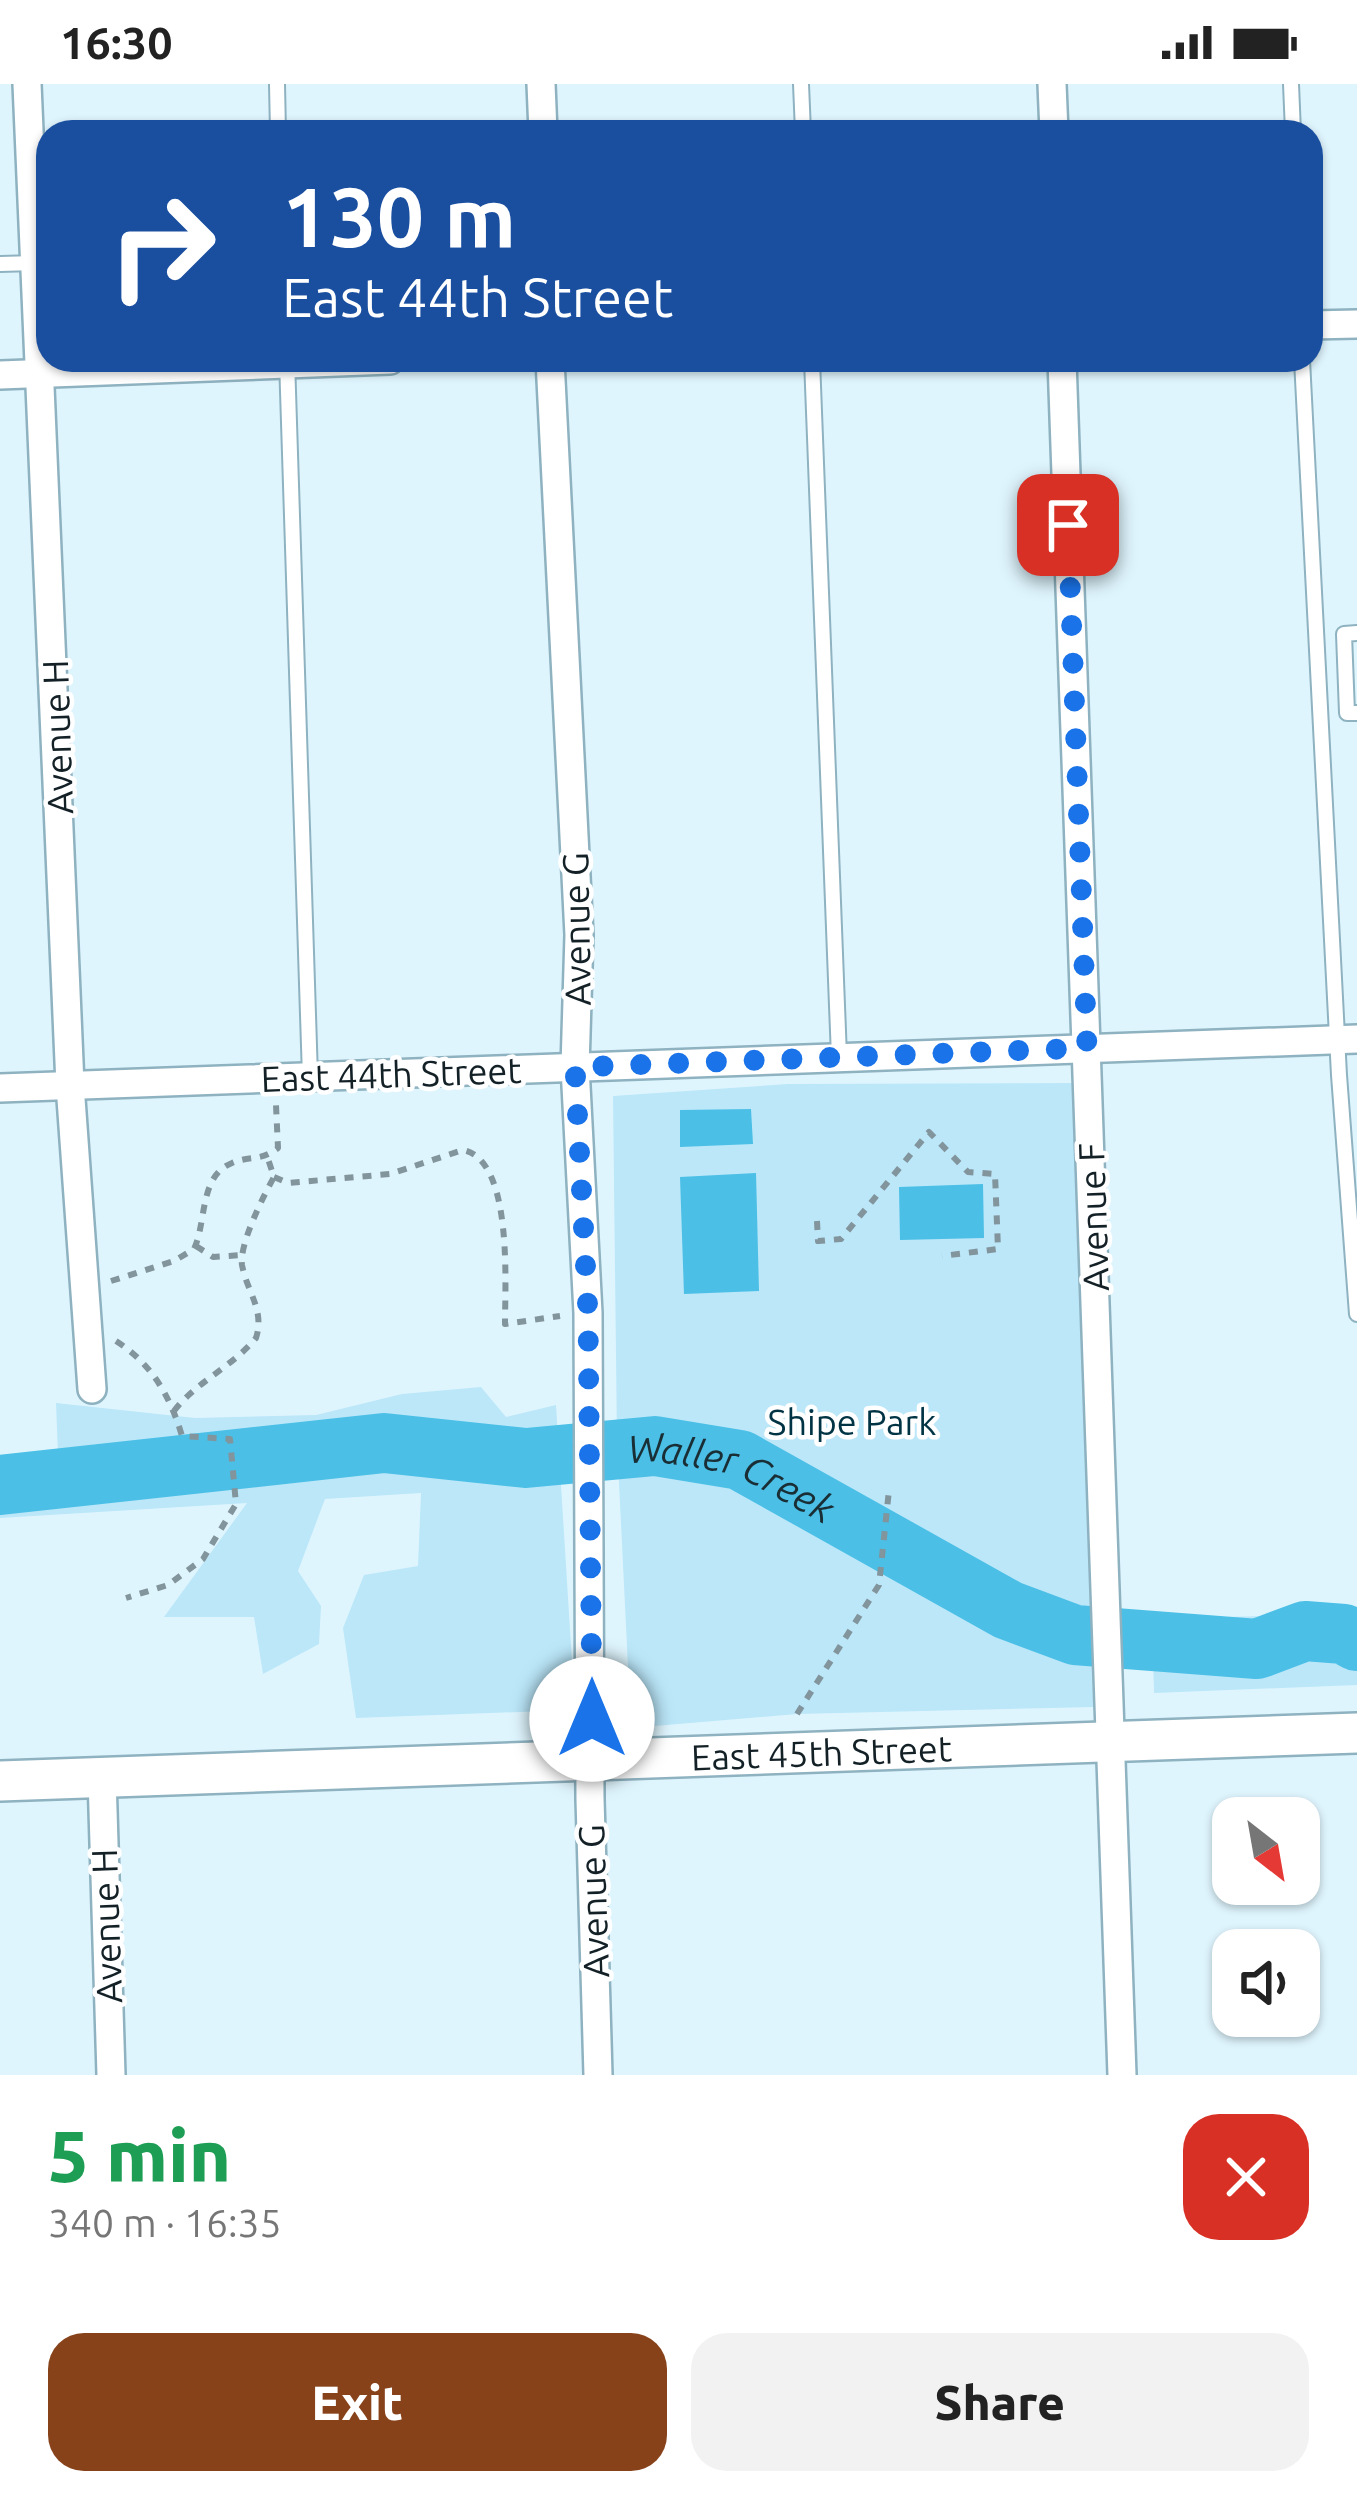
<!DOCTYPE html>
<meta charset="utf-8">
<style>
body{margin:0;font-family:Ubuntu,sans-serif;background:#f2f2f2;color:#222;height:100vh;display:flex;flex-direction:column;font-size:45px;white-space:nowrap}
*{box-sizing:border-box;margin:0}
p{font-size:39px;color:#767676}
.icon{flex:none;width:66px;height:66px;fill:none;stroke:currentColor;stroke-width:2;stroke-linecap:round;stroke-linejoin:round}
.map{position:relative;height:1991px;overflow:hidden}
.drawer{display:flex;flex-direction:column;background:#fff;flex:1}
.drawer>*{flex:none}
.top-card{position:absolute;left:36px;top:36px;width:1287px;height:252px;border-radius:36px;box-shadow:0 3px 9px #0004;background:#1a4fa0;color:#fff;overflow:hidden}
.needle{width:78px;rotate:149deg}
.fabs{position:absolute;left:1212px;top:1713px;display:grid;gap:24px}
.fabs a{display:grid;place-items:center;width:108px;height:108px;border-radius:24px;background:#fff;box-shadow:0 3px 9px #0004;font-size:60px}
.pin{position:absolute;display:grid;place-items:center;width:102px;height:102px;color:#fff;margin:-51px;border-radius:24px;box-shadow:0 6px 18px #0006}
.me{position:absolute;width:132px;margin:-66px;rotate:0deg;stroke-linejoin:round;filter:drop-shadow(0 0 9px #0008)}
.turn{display:flex;align-items:center;gap:42px;height:252px;padding:0 48px;font-size:54px}
.turn .icon{width:156px;height:156px;stroke-width:2.5}
.turn b{display:block;font-size:84px;line-height:102px}
.round{display:grid;place-items:center;flex:none;width:126px;height:126px;border-radius:36px;background:#f2f2f2}
.head{display:flex;align-items:center;justify-content:space-between;height:204px;padding:0 48px}
h1{font-size:72px;font-weight:800;line-height:90px;color:#1e9e55}
.action{display:flex;gap:24px;margin-top:auto;padding:24px 48px}
.action a{flex:1;height:138px;border-radius:36px;background:#87421a;color:#fff;font-size:48px;font-weight:800;line-height:138px;text-align:center}
.action a+a{background:#f2f2f2;color:#222}
.status{display:flex;justify-content:space-between;align-items:center;height:84px;padding:0 60px;background:#fff;direction:ltr}
.status svg{height:33px;fill:currentColor}
.map>svg:first-child{display:block}
.green{fill:#bbe7f9}
.water{fill:#4bbfe6}
.lines{fill:none;stroke-linecap:round;stroke-linejoin:round}
.river{stroke:#4bbfe6;stroke-width:60}
.service-casing{stroke:#8eb2c0;stroke-width:18}
.minor-casing{stroke:#8eb2c0;stroke-width:32}
.secondary-casing{stroke:#8eb2c0;stroke-width:44}
.path{stroke:#82949c;stroke-width:6;stroke-dasharray:9 9;stroke-linecap:butt}
.service{stroke:#fff;stroke-width:14}
.minor{stroke:#fff;stroke-width:27}
.secondary{stroke:#fff;stroke-width:39}
.route{stroke:#1a73e8;stroke-width:21;stroke-dasharray:0 37.8}
.labels{text-anchor:middle;dominant-baseline:central;stroke-width:9;stroke-linejoin:round;paint-order:stroke}
.street-label{font-size:36px;fill:#132127;stroke:#fff}
.park-label{font-size:36px;fill:#003444;stroke:#fff}
.water-label{font-size:39px;font-style:italic;fill:#1a2e35;stroke:#fff}
</style>
<div class="status"><b>16:30</b><svg viewBox="0 0 49 12"><path d="M0 12V9h3v3zM5 12V6h3v6zM10 12V3h3v9zM15 12V0h3v12zM26 1h20v11H26zM47 4h2v5h-2z"/></svg></div>
<div class="map">
<svg width="1357" height="1991" viewBox="0 0 1357 1991">
<rect width="100%" height="100%" fill="#dff5fe"/>
<g class="green">
<path d="M1075 999 1094 1623 797 1630 631 1644 617 1358 613 1012 788 1000Z"/>
<path d="M481 1303 506 1333 556 1321 575 1626 356 1634 343 1544 364 1491 418 1482 421 1409 325 1415 298 1487 321 1522 319 1560 263 1590 254 1533H164L247 1419 0 1434V1377L58 1371 56 1319 195 1334 316 1331 402 1310Z"/>
<path d="M1337 1530 1357 1535V1601L1154 1609 1152 1535Z"/>
</g>
<g class="water">
<path d="M751 1025 753 1060 680 1063V1026Z"/>
<path d="M756 1089 759 1207 684 1210 680 1093Z"/>
<path d="M983 1100 984 1154 900 1156 899 1103Z"/>
</g>
<g class="lines">
<path class="river" id="s1" d="M0 1401 384 1359 526 1374 655 1362 740 1376 1008 1526 1075 1551 1257 1565 1305 1547 1344 1550 1357 1557"/>
<g class="service-casing">
<g id="service">
<path d="M277 0 278 48"/>
<path d="M801 0 803 48"/>
<path d="M1291 0 1293 48"/>
<path d="M0 180 35 179"/>
<path d="M287 276 310 993"/>
<path d="M812 276 839 973"/>
<path d="M1302 276 1339 991 1357 1230"/>
<path d="M1357 549 1344 550 1347 629H1357"/>
</g>
</g>
<g class="minor-casing">
<g id="minor">
<path d="M27 0 70 1001 92 1305"/>
<path d="M541 0 543 48"/>
<path d="M1052 0 1054 48"/>
<path d="M1311 241 1357 240"/>
<path d="M550 276 579 851 575 983 588 1229 590 1715 598 1991"/>
<path d="M1062 276 1122 1991"/>
<path d="M0 291 390 276"/>
<path d="M0 1004 1357 955"/>
<path d="M102 1693 111 1991"/>
</g>
</g>
<g class="secondary-casing">
<g id="secondary">
<path id="s2" d="M0 1697 1357 1649"/>
</g>
</g>
<g class="path">
<path d="M274 1093 288 1099 390 1090 463 1066C513 1076 505 1199 505 1240L560 1232"/>
<path d="M817 1137 818 1157 841 1155 929 1048 968 1088 995 1090 998 1165 942 1172"/>
<path d="M196 1162 213 1173 242 1171"/>
<path d="M111 1197 174 1177 194 1165C207 1137 199 1092 232 1079 251 1071 259 1078 278 1064L276 1021"/>
<path d="M116 1257C152 1280 170 1312 182 1352L230 1355 236 1420 203 1475 168 1501 126 1514"/>
<path d="M174 1327C196 1298 232 1283 256 1254 265 1226 247 1208 242 1181 239 1160 264 1111 274 1093L267 1072"/>
<path d="M797 1630 879 1501 889 1406"/>
</g>
<use href="#service" class="service"/>
<use href="#minor" class="minor"/>
<use href="#secondary" class="secondary"/>
</g>
<g class="lines">
<path class="route" d="M592 1635 588 1229 575 983 1087 964 1068 441"/>
</g>
<g class="labels">
<g class="street-label">
<text transform="translate(57 653) rotate(-92)">Avenue H</text>
<text transform="translate(576 845) rotate(-91)">Avenue G</text>
<text transform="translate(391 990) rotate(-2)">East 44th Street</text>
<text transform="translate(1093 1133) rotate(-92)">Avenue F</text>
<text stroke="none"><textPath href="#s2" startOffset="822">East 45th Street</textPath></text>
<text transform="translate(593 1817) rotate(-92)">Avenue G</text>
<text transform="translate(106 1842) rotate(-92)">Avenue H</text>
</g>
<g class="park-label">
<text x="852" y="1337">Shipe Park</text>
</g>
<g class="water-label">
<text stroke="none"><textPath href="#s1" startOffset="741">Waller Creek</textPath></text>
</g>
</g>
</svg>
<div class="fabs">
<a><svg class="needle" viewBox="-14 -14 28 28"><path d="M0-13l5 13h-10z" fill="#e53935"/><path d="M0 13l5-13h-10z" fill="#767676"/></svg></a>
<a><svg class="icon" aria-label="sound" viewBox="0 0 24 24"><path d="M4 9h4l5-4v14l-5-4H4zM17 9q2 3 0 6"/></svg></a>
</div>
<div class="pin" style="left:1068px;top:441px;background:#d93025"><svg class="icon" aria-label="arrive" viewBox="0 0 24 24"><path d="M6 21V4h12l-3 4 3 4H6"/></svg></div>
<svg class="me" style="left:592px;top:1635px" viewBox="-20 -20 40 40"><circle r="19" fill="#fff"/><path d="M0-13L10 11 0 6-10 11z" fill="#1a73e8"/></svg>
<div class="top-card">
<div class="turn"><svg class="icon" aria-label="right" viewBox="0 0 24 24"><path d="M7 20v-9h11M14 6l5 5-5 5"/></svg><div><b>130 m</b>East 44th Street</div></div>
</div>
</div>
<section class="drawer">
<div class="head"><div><h1>5 min</h1><p>340 m · 16:35</p></div><a class="round" style="background:#d93025;color:#fff"><svg class="icon" aria-label="close" viewBox="0 0 24 24"><path d="M6 6l12 12M18 6L6 18"/></svg></a></div>
<div class="action"><a>Exit</a><a>Share</a></div>
</section>
